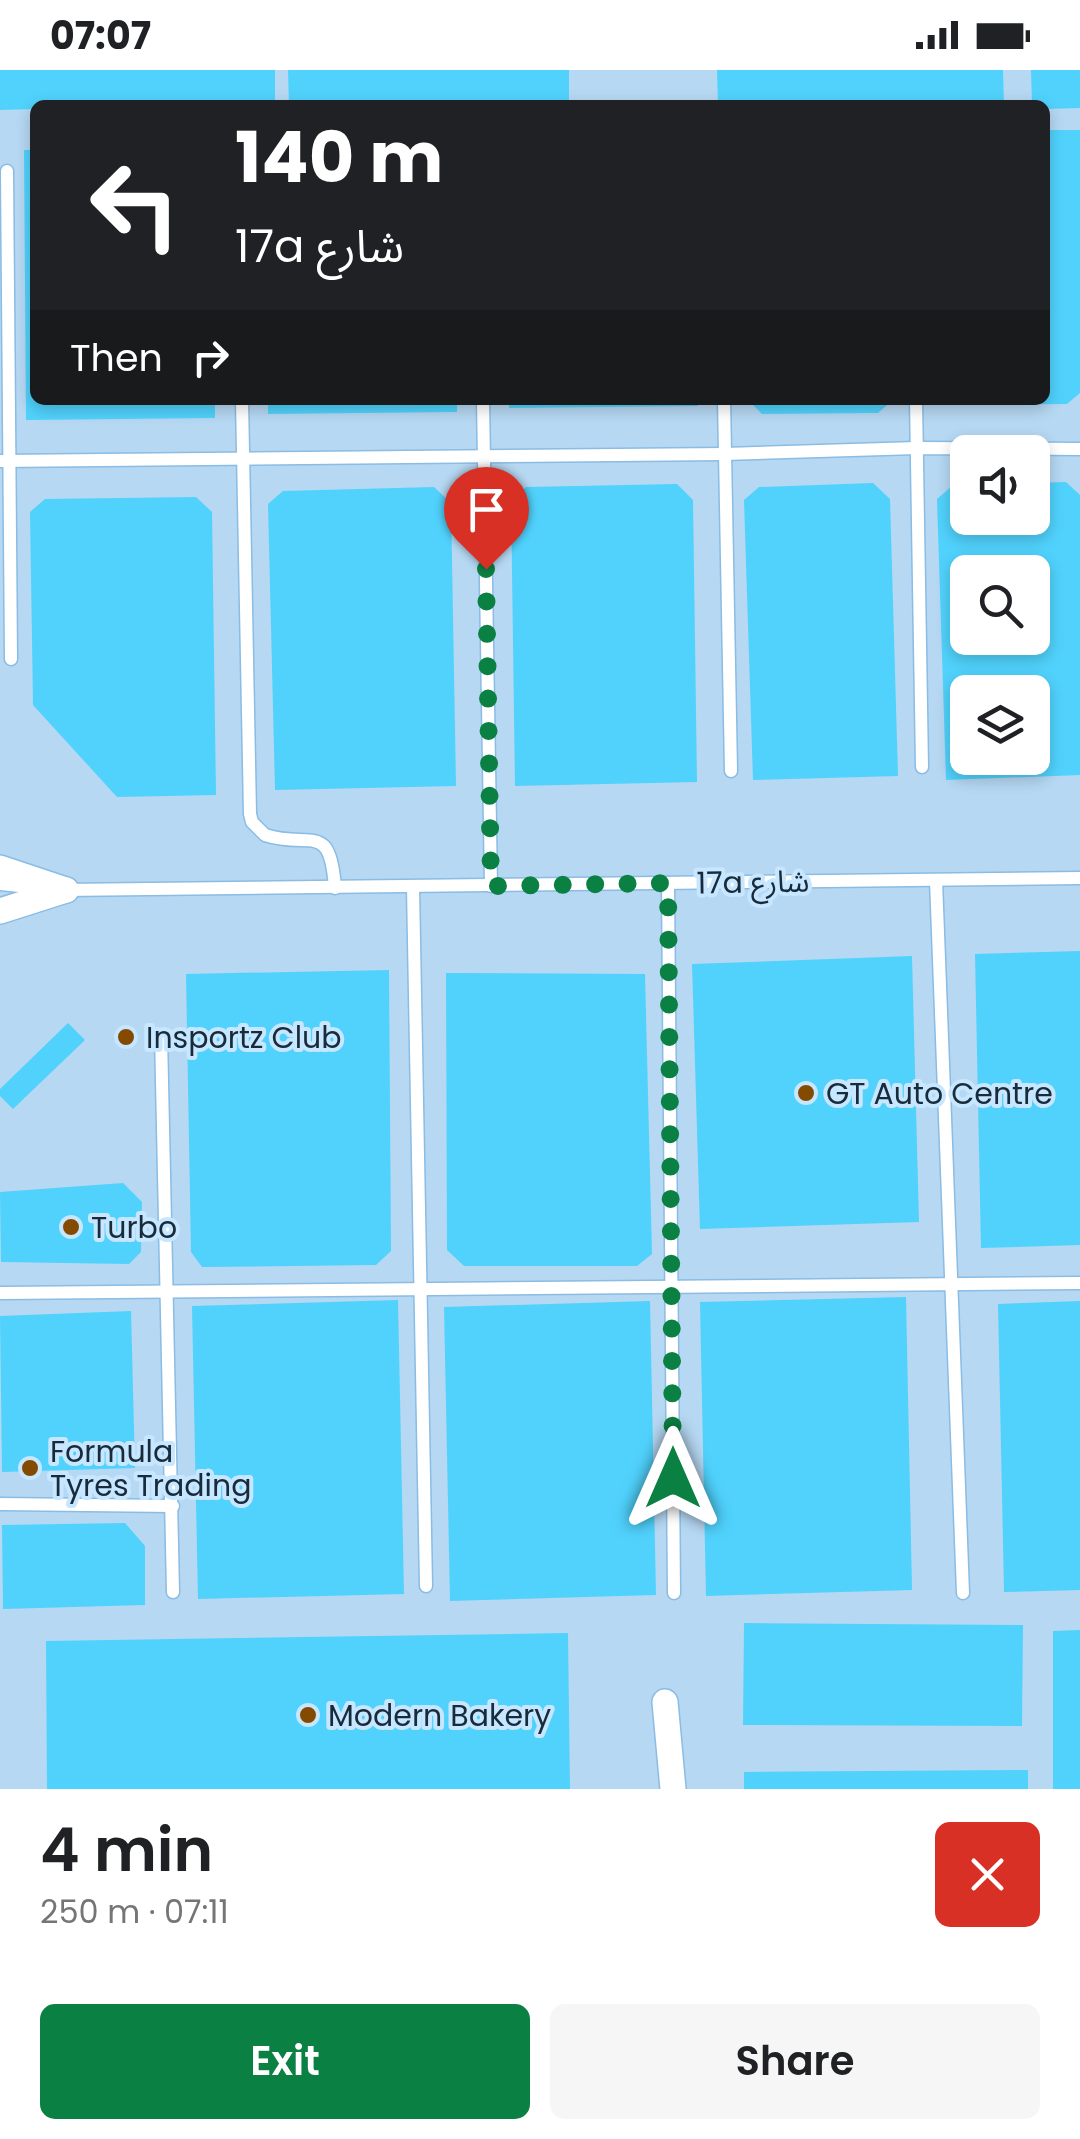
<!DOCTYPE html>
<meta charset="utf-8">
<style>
body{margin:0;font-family:Poppins,"Noto Sans Arabic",sans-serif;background:#f6f6f6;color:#202124;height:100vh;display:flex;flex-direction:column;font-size:38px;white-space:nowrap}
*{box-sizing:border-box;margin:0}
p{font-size:32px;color:#757577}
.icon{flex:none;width:55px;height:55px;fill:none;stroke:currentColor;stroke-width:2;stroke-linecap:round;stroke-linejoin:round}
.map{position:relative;height:1719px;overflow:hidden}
.drawer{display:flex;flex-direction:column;background:#fff;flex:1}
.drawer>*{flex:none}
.hud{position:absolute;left:30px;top:30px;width:1020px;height:305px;border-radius:15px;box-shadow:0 5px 15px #0003;background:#202124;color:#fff;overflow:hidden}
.buttons{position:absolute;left:950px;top:365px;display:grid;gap:20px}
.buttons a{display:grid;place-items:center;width:100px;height:100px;border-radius:15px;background:#fff;box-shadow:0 5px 15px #0003;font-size:50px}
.pin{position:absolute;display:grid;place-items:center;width:85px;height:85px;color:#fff;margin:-102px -42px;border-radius:50% 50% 50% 0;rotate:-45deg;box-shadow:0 0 10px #0007}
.pin .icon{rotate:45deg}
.me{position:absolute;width:110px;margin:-55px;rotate:0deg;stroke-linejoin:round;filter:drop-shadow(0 0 8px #0008)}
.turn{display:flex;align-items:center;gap:35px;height:210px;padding:0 40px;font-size:45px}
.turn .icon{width:130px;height:130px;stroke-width:2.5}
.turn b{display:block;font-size:70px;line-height:85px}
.then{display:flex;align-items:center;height:95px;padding:0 40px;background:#0003;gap:20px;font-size:38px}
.round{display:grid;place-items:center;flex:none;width:105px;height:105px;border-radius:15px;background:#f6f6f6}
.overview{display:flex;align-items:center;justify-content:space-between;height:170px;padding:0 40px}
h1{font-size:60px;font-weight:600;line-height:75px}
.cta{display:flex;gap:20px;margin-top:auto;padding:20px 40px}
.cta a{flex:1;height:115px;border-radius:15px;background:#0b8043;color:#fff;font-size:40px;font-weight:600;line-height:115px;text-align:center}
.cta a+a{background:#f6f6f6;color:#202124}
.status{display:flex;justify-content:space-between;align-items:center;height:70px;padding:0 50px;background:#fff;direction:ltr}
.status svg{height:28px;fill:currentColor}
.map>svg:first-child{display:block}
.built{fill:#b6d8f3;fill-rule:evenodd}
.building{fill:#50d2fc;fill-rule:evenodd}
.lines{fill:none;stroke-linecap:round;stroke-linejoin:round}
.lane-casing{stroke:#8abce4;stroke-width:15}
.street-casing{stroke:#8abce4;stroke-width:28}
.lane{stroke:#fff;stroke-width:12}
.street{stroke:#fff;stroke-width:25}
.route{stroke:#0b8043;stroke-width:18;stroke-dasharray:0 32.4}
.poi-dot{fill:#844a00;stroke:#c7e6ff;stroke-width:4}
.labels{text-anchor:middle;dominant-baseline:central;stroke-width:8;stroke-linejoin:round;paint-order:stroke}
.street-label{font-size:30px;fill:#172b3b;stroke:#c7e6ff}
.poi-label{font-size:30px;fill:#172b3b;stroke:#c7e6ff;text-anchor:start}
</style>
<div class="status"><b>07:07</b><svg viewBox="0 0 49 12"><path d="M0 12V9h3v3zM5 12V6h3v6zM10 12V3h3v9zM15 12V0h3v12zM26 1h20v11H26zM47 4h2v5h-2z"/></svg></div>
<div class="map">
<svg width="1080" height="1719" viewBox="0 0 1080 1719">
<rect width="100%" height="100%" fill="#c7e6ff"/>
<path class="built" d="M0 0H1080V1719H0ZM35 35H1045V330H35ZM968 382H1032V448H968ZM968 502H1032V568H968ZM968 622H1032V688H968Z"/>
<g class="building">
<path d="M0 0H275V35H35V39L0 40Z"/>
<path d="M288 0H569V35H289Z"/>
<path d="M717 0H1003L1004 35H718Z"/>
<path d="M1031 0H1080V38L1045 39V35H1032Z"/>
<path d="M1045 60H1080V323L1067 334 952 335 946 330H1045Z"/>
<path d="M24 80H35V330H215V348L26 350Z"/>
<path d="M268 330H457V342L268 344Z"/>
<path d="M509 330H698V336L509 338Z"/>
<path d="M748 330H893L878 343 762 344Z"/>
<path d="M1066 412 1080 425V705L946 710 937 429 952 416 968 415V448H1032V413ZM968 502H1032V568H968ZM968 622H1032V688H968Z"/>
<path d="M873 413 890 429 898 706 753 710 744 430 759 417Z"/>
<path d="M677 414 693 430 697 712 515 716 511 430 526 417Z"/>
<path d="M434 417 451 433 456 716 275 720 268 434 283 421Z"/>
<path d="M196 427 212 442 216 725 117 727 33 635 30 442 45 429Z"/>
<path d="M1080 881V1175L981 1178 975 884Z"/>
<path d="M912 886 919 1152 700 1159 692 894Z"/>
<path d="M389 900 391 1181 376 1195 202 1197 191 1182 186 904Z"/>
<path d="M446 903 645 904 652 1184 637 1196H464L447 1180Z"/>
<path d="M68 953 85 970 13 1039 0 1026V1019Z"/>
<path d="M123 1113 142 1132 141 1182 129 1194 1 1192 0 1122Z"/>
<path d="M906 1227 912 1520 706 1526 700 1232Z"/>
<path d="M398 1230 404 1524 198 1529 192 1236Z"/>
<path d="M650 1231 656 1525 450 1531 444 1237Z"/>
<path d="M1080 1231V1520L1004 1522 998 1234Z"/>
<path d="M131 1241 135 1398 2 1402 0 1246Z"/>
<path d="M125 1453 145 1476V1535L3 1539 2 1455Z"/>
<path d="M744 1553 1023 1555 1022 1656 743 1655Z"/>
<path d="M1080 1560V1719H1053V1561Z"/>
<path d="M568 1563 570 1719H47L46 1571Z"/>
<path d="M1028 1700V1719H744V1702Z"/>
</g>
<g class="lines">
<g class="lane-casing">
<g id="lane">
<path d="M7 101 11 589"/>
<path d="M242 330 250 744 252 752 265 765C311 780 330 749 335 818"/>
<path d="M483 330 491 816"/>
<path d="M724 330 731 701"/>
<path d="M916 330 922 697"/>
<path d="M0 391 725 384 917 378 1080 379"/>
<path d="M936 810 963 1523"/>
<path d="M668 813 674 1523"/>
<path d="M0 814 28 817"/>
<path d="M413 817 426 1516"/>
<path d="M63 820 1080 808"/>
<path d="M161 965 173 1522"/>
<path d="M0 1223 1080 1213"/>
<path d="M0 1434 173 1436"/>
</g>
</g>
<g class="street-casing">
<g id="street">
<path d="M0 798 66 820"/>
<path d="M0 841 66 820"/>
<path d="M665 1632 673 1719"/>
</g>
</g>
<use href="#lane" class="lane"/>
<use href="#street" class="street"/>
</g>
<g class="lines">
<path class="route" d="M486 499 491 816 668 813 673 1408"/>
</g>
<g class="poi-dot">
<circle cx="126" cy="967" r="10"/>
<circle cx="806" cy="1023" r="10"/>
<circle cx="71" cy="1157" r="10"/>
<circle cx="30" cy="1398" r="10"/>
<circle cx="308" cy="1645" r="10"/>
</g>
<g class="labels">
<g class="street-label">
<text transform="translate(753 812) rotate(-1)">17a شارع</text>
</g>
<g class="poi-label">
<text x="146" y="967">Insportz Club</text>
<text x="826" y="1023">GT Auto Centre</text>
<text x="91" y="1157">Turbo</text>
<text x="50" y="1381">Formula<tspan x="50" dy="34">Tyres Trading</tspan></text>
<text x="328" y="1645">Modern Bakery</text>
</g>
</g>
</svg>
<div class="buttons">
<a><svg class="icon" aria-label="sound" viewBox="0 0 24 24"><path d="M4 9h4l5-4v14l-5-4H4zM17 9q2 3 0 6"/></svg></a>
<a><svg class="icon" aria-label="search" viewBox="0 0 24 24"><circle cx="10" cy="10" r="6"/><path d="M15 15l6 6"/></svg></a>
<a><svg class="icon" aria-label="layers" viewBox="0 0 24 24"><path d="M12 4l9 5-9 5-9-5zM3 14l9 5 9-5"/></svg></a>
</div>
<div class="pin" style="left:486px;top:499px;background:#d93025"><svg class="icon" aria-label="arrive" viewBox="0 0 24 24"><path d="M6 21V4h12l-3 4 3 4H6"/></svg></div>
<svg class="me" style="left:673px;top:1408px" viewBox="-20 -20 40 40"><path d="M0-17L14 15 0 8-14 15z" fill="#0b8043" stroke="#fff" stroke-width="4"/></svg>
<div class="hud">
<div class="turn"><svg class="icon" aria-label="left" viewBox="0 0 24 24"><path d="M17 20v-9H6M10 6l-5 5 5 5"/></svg><div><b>140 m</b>17a شارع</div></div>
<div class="then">Then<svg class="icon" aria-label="right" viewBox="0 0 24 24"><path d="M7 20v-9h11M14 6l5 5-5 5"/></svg></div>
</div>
</div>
<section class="drawer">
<div class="overview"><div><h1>4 min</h1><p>250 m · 07:11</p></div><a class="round" style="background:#d93025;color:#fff"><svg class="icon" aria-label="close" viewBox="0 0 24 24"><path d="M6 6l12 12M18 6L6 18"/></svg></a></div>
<div class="cta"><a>Exit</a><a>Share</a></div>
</section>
